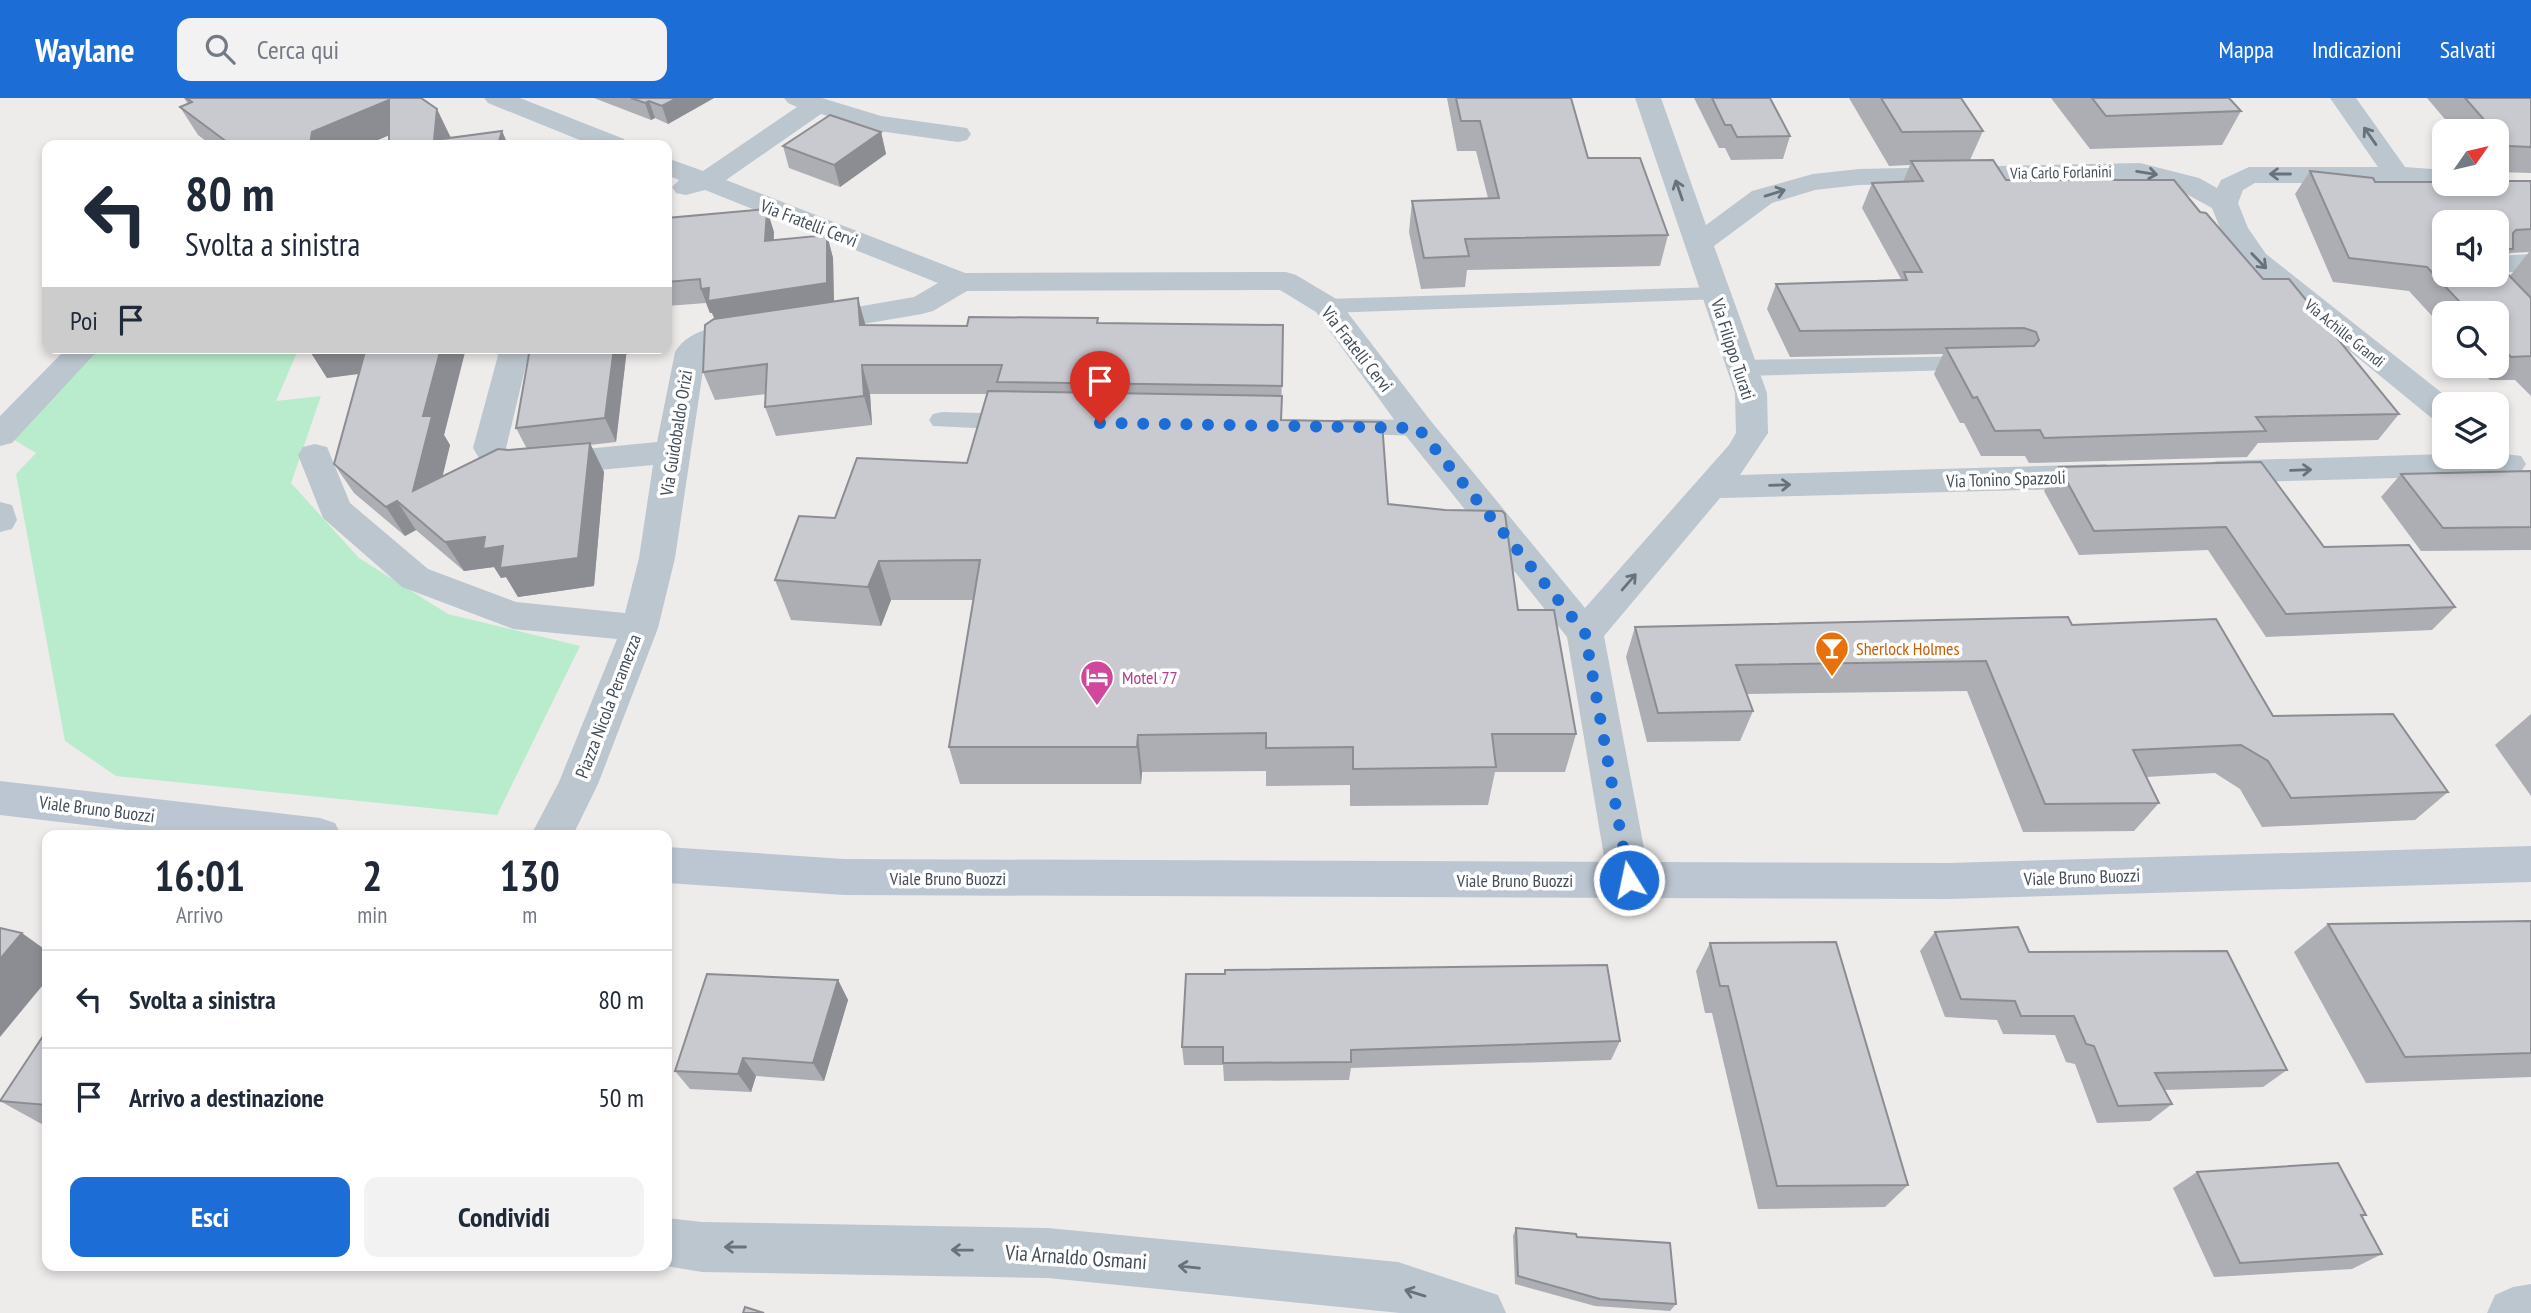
<!DOCTYPE html>
<html lang="it">
<style>
body{margin:0;font-family:"PT Sans Narrow",sans-serif;background:#f2f2f3;color:#1f2937;height:100vh;display:flex;flex-direction:column;font-size:26px;white-space:nowrap}
*{box-sizing:border-box;margin:0}
p{font-size:23px;color:#747a83}
.icon{flex:none;width:38px;height:38px;fill:none;stroke:currentColor;stroke-width:2;stroke-linecap:round;stroke-linejoin:round}
.map{position:relative;flex:1;overflow:hidden}
.sheet{position:absolute;left:42px;top:732px;width:630px;height:441px;display:flex;flex-direction:column;background:#fff;border-radius:14px;box-shadow:0 4px 10px #0003}
.sheet>*{flex:none}
.banner{position:absolute;left:42px;top:42px;width:630px;height:214px;border-radius:14px;box-shadow:0 4px 10px #0003;background:#fff;color:#1f2937;overflow:hidden}
.needle{width:46px;rotate:56deg}
.fabs{position:absolute;left:2432px;top:21px;display:grid;gap:14px}
.fabs a{display:grid;place-items:center;width:77px;height:77px;border-radius:14px;background:#fff;box-shadow:0 4px 10px #0003;font-size:35px}
.pin{position:absolute;display:grid;place-items:center;width:60px;height:60px;color:#fff;margin:-72px -30px;border-radius:50% 50% 50% 0;rotate:-45deg;box-shadow:0 0 7px #0007}
.pin .icon{rotate:45deg}
.me{position:absolute;width:77px;margin:-38px;rotate:350deg;stroke-linejoin:round;filter:drop-shadow(0 0 5px #0008)}
.turn{display:flex;align-items:center;gap:24px;height:147px;padding:0 28px;font-size:32px}
.turn .icon{width:91px;height:91px;stroke-width:2.5}
.turn b{display:block;font-size:49px;line-height:60px}
.then{display:flex;align-items:center;height:66px;padding:0 28px;background:#0003;gap:14px;font-size:26px}
.eta{display:flex;justify-content:space-evenly;align-items:center;height:119px;text-align:center}
.eta b{font-size:42px;font-weight:700;line-height:49px}
.primary-button{display:flex;gap:14px;margin-top:auto;padding:14px 28px}
.primary-button a{flex:1;height:80px;border-radius:14px;background:#1d6dd6;color:#fff;font-size:28px;font-weight:700;line-height:80px;text-align:center}
.primary-button a+a{background:#f2f2f3;color:#1f2937}
ul{padding:0;list-style:none}
li{display:flex;align-items:center;gap:21px;height:98px;padding:0 28px;border-top:2px solid #e0e1e3}
li div{flex:1}
li b{display:block;font-size:26px}
li em{font-style:normal}
header{display:flex;align-items:center;gap:42px;box-sizing:border-box;height:98px;padding:0 35px;background:#1d6dd6;color:#fff}
header strong{font-size:33px}
nav{display:flex;gap:38px;margin-inline-start:auto;font-size:24px}
.search{width:490px;height:63px;background:#f2f2f3;display:flex;align-items:center;gap:18px;box-sizing:border-box;padding:0 24px;border-radius:14px;color:#747a83;font-size:26px}
.map>svg:first-child{display:block}
.green{fill:#b9eccd}
.lines{fill:none;stroke-linecap:round;stroke-linejoin:round}
.service{fill:#bcc6ce;fill-rule:evenodd}
.minor{fill:#bcc6ce;fill-rule:evenodd}
.secondary{fill:#bcc6d2;fill-rule:evenodd}
.wall{fill:#acaeb3;fill-rule:evenodd}
.shaded-wall{fill:#8c8d92}
.building{fill:#c8cad0;stroke:#8c8d92;stroke-width:2}
.oneway{stroke:#68727b}
.route{stroke:#1d6dd6;stroke-width:12;stroke-dasharray:0 21.6}
.labels{text-anchor:middle;dominant-baseline:central;stroke-width:7;stroke-linejoin:round;paint-order:stroke}
.far-street-label{font-size:16px;fill:#444e58;stroke:#fff}
.street-label{font-size:18px;fill:#444e58;stroke:#fff}
.food-label{font-size:18px;fill:#c56008;stroke:#fff;text-anchor:start}
.hotel-label{font-size:18px;fill:#b23c85;stroke:#fff;text-anchor:start}
.near-street-label{font-size:21px;fill:#444e58;stroke:#fff}
</style>
<header>
<strong>Waylane</strong>
<div class="search"><svg class="icon" aria-label="search" viewBox="0 0 24 24"><circle cx="10" cy="10" r="6"/><path d="M15 15l6 6"/></svg>Cerca qui</div>
<nav><a>Mappa</a><a>Indicazioni</a><a>Salvati</a></nav>
</header>
<div class="map">
<svg width="2531" height="1215" viewBox="0 0 2531 1215">
<rect width="100%" height="100%" fill="#eeebeb"/>
<path class="green" d="M98 250H299L276 303 321 298 291 385 359 460 448 516 580 548 497 717 116 678 65 643 16 376 36 355 6 337Z"/>
<g class="lines">
<g class="service">
<path d="M1715 189 1723 191 1726 196 1723 201 1327 215 1319 213 1315 208 1319 203 1327 201Z"/>
<path d="M1980 258 1989 261 1992 266 1989 271 1742 278 1733 275 1730 270 1733 265 1742 262Z"/>
<path d="M942 314 1018 316 1027 318 1031 324 1027 330 1018 332 933 328 929 322 933 316Z"/>
<path d="M1344 321 1418 322 1427 324 1431 330 1427 336 1418 338 1335 335 1331 329 1335 323Z"/>
</g>
<g class="minor">
<path d="M484 0H520L624 41 628 47H592L488 5Z"/>
<path d="M784 0H822L881 18 967 30 971 36 967 42 958 44 879 33 821 16 726 82 965 175 1286 174 1296 177 1338 202 1430 322 1585 510 1729 347 1736 335 1735 295 1635 0H1661L1706 127 1752 93 1813 76 1859 71 2140 65 2199 80 2217 90 2221 82 2249 69H2378L2330 0H2356L2405 69 2445 72V86H2455L2445 88 2397 85H2255L2243 92 2238 105 2248 130 2266 156 2456 306H2445V325L2434 322 2246 168 2220 130 2212 110 2179 92 2139 81 1859 87 1815 92 1772 105 1714 148 1767 295 1768 335 1740 377 2105 366 2117 370 2122 378 2117 386 2105 390 1720 400 1604 538 1650 782 1644 795 1629 800 1614 795 1608 782 1567 539 1406 338 1316 214 1280 192 967 193 933 213 922 216 810 235 799 233 795 226 799 219 914 199 938 185 705 92 686 97 676 95 672 89 679 82 667 77V60L703 73 797 9 788 5Z"/>
<path d="M2531 156V174H2509L2497 180 2486 177H2497V158Z"/>
<path d="M754 223 765 226 769 233 765 240 724 246 705 259 675 460 658 530 598 686 573 737H531L559 684 617 541 513 531 402 489 323 420 298 357 303 349 315 346 327 349 350 405 428 471 516 504 625 515 639 460 653 367 524 379 486 372 473 350 500 250H530L506 350 509 354 524 357 657 344 675 254C691 228 727 227 754 223Z"/>
<path d="M67 250H100L12 345 0 348V318Z"/>
<path d="M2497 355 2521 358 2526 366 2521 374 2509 377 2217 385 2205 382 2200 374 2205 366 2217 363 2445 356V359H2497Z"/>
<path d="M0 404 12 407 17 422 12 431 0 434Z"/>
<path d="M667 1120 702 1124 1048 1130 1398 1164 1498 1197 1506 1215H1400L1048 1180 702 1174 660 1167H667Z"/>
<path d="M2531 1186V1215H2487L2495 1197 2513 1189Z"/>
</g>
<g class="secondary">
<path d="M0 683 320 720 335 725 341 737H170L0 717Z"/>
<path d="M2531 748V784L1949 801 844 797 667 785V749L844 761 1949 765Z"/>
</g>
</g>
<g class="wall">
<path d="M184 0H421L451 40 502 33 508 47H389V37L366 47H211L198 37 180 9 188 6Z"/>
<path d="M594 0H714L668 26 655 20 651 22Z"/>
<path d="M1447 0H1571L1588 60 1668 137 1660 168 1467 172 1465 189 1421 191 1409 134 1412 103 1488 100 1476 53H1457Z"/>
<path d="M1694 0H1770L1790 38 1783 61 1731 62 1725 50H1719Z"/>
<path d="M1849 0H1961L1983 33 1970 62 2006 82 2200 114 2263 181 2399 316 2378 342 2258 345 2247 359 2029 365 2025 358H1981L1964 325H1960L1934 276 1943 256 1790 259 1767 211 1776 186 1901 181 1862 110 1872 85 1903 84 1910 67 1889 68Z"/>
<path d="M2051 0H2229L2241 13 2222 47 2090 51Z"/>
<path d="M2427 0H2531V75L2497 74V33H2455Z"/>
<path d="M881 34 886 56 840 89 789 70 783 48Z"/>
<path d="M2310 73 2375 84H2531V298L2515 282H2490L2477 268H2497V215H2445V232L2409 193 2333 184 2295 96ZM2497 124V177H2445ZM2529 154 2510 178 2500 168 2510 155Z"/>
<path d="M667 120 774 134V142L827 137 833 160 834 204 865 227 967 228 1099 225 1283 227 1281 322 1388 406 1518 512 1576 636 1565 674H1495L1488 707 1350 708V687L1266 688V673L1142 674 1141 686H960L949 649 973 502H891L881 528 791 522 775 482 835 420 967 365 987 296H870L872 327 776 338 765 309 766 296 715 302 703 274 715 221 712 215H710L706 205 667 208Z"/>
<path d="M308 250H466L444 337 450 347 442 379 508 352 527 351 516 330 627 250 616 344 590 347 604 374 594 488 518 499 506 479 501 480 494 469 464 473 416 432 405 438 354 395 334 366 359 276 327 280Z"/>
<path d="M2059 369 2324 449 2455 509 2432 532 2266 539 2208 452 2079 457 2044 393Z"/>
<path d="M2531 373V452L2421 453 2381 399 2401 376Z"/>
<path d="M2072 527 2273 618 2448 694 2415 722 2262 729 2240 691 2215 675 2146 679 2159 705 2134 733 2023 734 1967 593 1747 596 1753 613 1740 643 1647 644 1626 559 1635 529Z"/>
<path d="M2531 616V698L2495 647Z"/>
<path d="M2531 823V979L2366 985 2294 854 2328 826Z"/>
<path d="M1935 834 2029 854 2287 972 2263 989 2164 992 2172 1006 2150 1023 2097 1025 2075 966 2066 964 2055 937 2003 936 1997 922 1945 919 1920 853Z"/>
<path d="M1710 845 1908 1087 1885 1109 1758 1111 1712 915H1705L1696 873Z"/>
<path d="M838 882 848 902 824 983 756 978 751 994 690 991 675 973Z"/>
<path d="M47 932V1029L0 1003Z"/>
<path d="M1620 943 1611 962 1351 970 1349 982 1224 983 1223 967H1184L1182 949Z"/>
<path d="M2197 1074 2366 1117 2362 1119 2382 1156 2352 1171 2214 1179 2173 1090Z"/>
<path d="M1516 1130 1577 1139 1676 1206 1670 1213 1595 1208 1515 1186 1513 1138Z"/>
</g>
<g class="shaded-wall">
<path d="M677 0H714L668 26 662 8Z"/>
<path d="M389 2 404 31 366 47H310L312 34Z"/>
<path d="M649 3 655 20 651 22 645 5Z"/>
<path d="M437 11 451 40 434 42Z"/>
<path d="M502 33 508 47H498Z"/>
<path d="M881 34 886 56 840 89 834 67Z"/>
<path d="M767 111 774 134 772 166 765 143Z"/>
<path d="M827 137 833 160 834 209 717 227 712 215H710L701 191Z"/>
<path d="M858 200 866 229 860 227Z"/>
<path d="M308 250H373L387 272 327 280Z"/>
<path d="M441 250H466L444 337 450 347 432 423 413 393 423 318Z"/>
<path d="M614 250H627L616 344 605 320Z"/>
<path d="M862 267 870 296 872 327 864 298Z"/>
<path d="M590 345 604 374 594 488 518 499 506 479 501 480 494 469 464 473 445 444Z"/>
<path d="M397 403 416 432 405 438 386 409Z"/>
<path d="M879 463 891 502 881 528 868 489Z"/>
<path d="M1138 637 1142 674 1141 686 1137 649Z"/>
<path d="M22 835 47 853V882L0 939V861Z"/>
<path d="M838 882 848 902 824 983 813 965Z"/>
<path d="M743 960 756 978 751 994 738 976Z"/>
</g>
<g class="building">
<path d="M186 0H421L437 11 434 42 502 33 498 47H389V2L312 34 310 47H231L180 9 192 4Z"/>
<path d="M631 0H677L662 8 649 3 645 5Z"/>
<path d="M1456 0H1571L1588 60H1640L1668 137 1465 141 1469 158 1424 160 1412 103 1499 100 1480 23H1461Z"/>
<path d="M1712 0H1770L1790 38 1737 39 1731 27H1725Z"/>
<path d="M1881 0H1961L1983 33 1902 34Z"/>
<path d="M2092 0H2229L2241 13 2106 18Z"/>
<path d="M2465 0H2531V49L2508 48 2497 36V33H2494Z"/>
<path d="M830 17 881 34 834 67 783 48Z"/>
<path d="M1993 62 2006 82H2174L2200 114 2206 115 2263 181H2289L2399 316 2256 319 2266 333 2044 340 2040 332 1995 333 1977 299 1973 300 1946 250 2034 248 2039 242 2036 234 2024 230 1800 233 1776 186 1907 182 1904 174H1922L1872 85 1923 83 1911 63Z"/>
<path d="M2310 73 2373 80 2375 84H2445V86H2497V83H2531V131L2516 132 2513 135V151H2497V124H2445V177H2497V165L2531 200V258L2511 259 2497 245V215H2470L2427 169 2349 160Z"/>
<path d="M767 111 765 143 827 137V185L708 203 709 190 701 191 700 181 667 184V120Z"/>
<path d="M858 200 860 227 967 228 969 219 1098 220 1097 225 1283 227 1282 288 997 284 1002 267H862L864 298 765 309 767 266 703 274 705 227 714 221Z"/>
<path d="M366 250H441L423 318H432L413 393 498 351 508 352 590 345 578 460 500 470 503 448 483 451 485 439 445 444 397 403 386 409 334 366Z"/>
<path d="M530 250H614L605 320 516 330Z"/>
<path d="M988 293 1282 298 1281 322 1382 324 1388 406 1445 412 1502 413 1505 416 1518 512H1554L1576 636H1492L1496 669 1353 671V649L1266 650V635L1138 637 1137 649H949L980 462 879 463 868 489 775 482 799 418 835 420 857 360 967 365Z"/>
<path d="M2261 364 2324 449 2409 447 2455 509 2286 516 2226 429 2094 433 2059 369Z"/>
<path d="M2531 373V429L2443 430 2401 376Z"/>
<path d="M2068 519 2072 527 2216 521 2273 618 2393 616 2448 694 2291 700 2268 663 2241 647 2133 652 2159 705 2045 706 1986 563 1736 567 1753 613 1658 615 1635 529Z"/>
<path d="M2531 823V955L2405 959 2328 826Z"/>
<path d="M2018 829 2029 854 2227 853 2287 972 2155 975 2172 1006 2118 1008 2094 948 2086 946 2074 918H2021L2015 903 1961 901 1935 834Z"/>
<path d="M0 830 22 835 0 861Z"/>
<path d="M1836 844 1908 1087 1777 1088 1728 888H1720L1710 845Z"/>
<path d="M1607 867 1620 943 1351 952V964L1223 965V949H1182L1186 876H1225V872Z"/>
<path d="M707 876 838 882 813 965 743 960 738 976 675 973Z"/>
<path d="M47 932V1007L0 1003Z"/>
<path d="M2338 1065 2366 1117H2361L2382 1156 2240 1165 2197 1074Z"/>
<path d="M1516 1130 1576 1136 1577 1139 1670 1145 1676 1206 1600 1201 1518 1178Z"/>
<path d="M745 1209 764 1215H743Z"/>
</g>
<defs><path id="oneway-shaft" d="M-6 0H5M1.5-3L5.5 0L1.5 3" fill="none" stroke-width="1.6" stroke-linecap="round" stroke-linejoin="round" transform="scale(1.75)"/></defs>
<g class="oneway">
<use href="#oneway-shaft" transform="translate(2370 38) rotate(-125)"/>
<use href="#oneway-shaft" transform="translate(2147 75) rotate(9)"/>
<use href="#oneway-shaft" transform="translate(2280 76) rotate(-180)"/>
<use href="#oneway-shaft" transform="translate(1679 92) rotate(-109)"/>
<use href="#oneway-shaft" transform="translate(1775 95) rotate(-17)"/>
<use href="#oneway-shaft" transform="translate(2259 163) rotate(46)"/>
<use href="#oneway-shaft" transform="translate(2301 372) rotate(-2)"/>
<use href="#oneway-shaft" transform="translate(1780 387) rotate(-2)"/>
<use href="#oneway-shaft" transform="translate(1629 484) rotate(-49)"/>
<use href="#oneway-shaft" transform="translate(735 1149) rotate(-180)"/>
<use href="#oneway-shaft" transform="translate(962 1152) rotate(-179)"/>
<use href="#oneway-shaft" transform="translate(1189 1169) rotate(-174)"/>
<use href="#oneway-shaft" transform="translate(1415 1195) rotate(-163)"/>
</g>
<g class="lines">
<path class="route" d="M1100 325 1418 330 1585 535 1629 782"/>
</g>
<defs>
<g id="bar-pin" transform="scale(1.75)"><path d="M0 17L-7.5 6A9.5 9.5 0 1 1 7.5 6Z" fill="#e8710a" stroke="#fff"/><path d="M-6-5H6L.8 .8V4.5H3.5V6h-7V4.5H-.8V.8Z" fill="#fff"/></g>
<g id="hotel-pin" transform="scale(1.75)"><path d="M0 17L-7.5 6A9.5 9.5 0 1 1 7.5 6Z" fill="#d1479c" stroke="#fff"/><path d="M-6-4.5h1.5V1H6V5H4.5V3h-9V5H-6ZM-4 0a1.8 1.8 0 1 1 3.6 0ZM.5 0V-2.5h3Q6-2.5 6 0Z" fill="#fff"/></g>
</defs>
<g fill-rule="evenodd">
<use href="#bar-pin" x="1832" y="550"/>
<use href="#hotel-pin" x="1097" y="579"/>
</g>
<g class="labels">
<g class="far-street-label">
<text transform="translate(2061 74) rotate(-1)">Via Carlo Forlanini</text>
<text transform="translate(2345 235) rotate(39)">Via Achille Grandi</text>
</g>
<g class="street-label">
<text transform="translate(809 125) rotate(21)">Via Fratelli Cervi</text>
<text transform="translate(1357 251) rotate(52)">Via Fratelli Cervi</text>
<text transform="translate(1733 251) rotate(72)">Via Filippo Turati</text>
<text transform="translate(676 335) rotate(-81)">Via Guidobaldo Orizi</text>
<text transform="translate(2006 381) rotate(-2)">Via Tonino Spazzoli</text>
<text transform="translate(608 608) rotate(-69)">Piazza Nicola Peramezza</text>
<text transform="translate(97 711) rotate(7)">Viale Bruno Buozzi</text>
<text transform="translate(2082 779) rotate(-2)">Viale Bruno Buozzi</text>
<text x="948" y="780">Viale Bruno Buozzi</text>
<text x="1515" y="782">Viale Bruno Buozzi</text>
</g>
<g class="food-label">
<text x="1856" y="550">Sherlock Holmes</text>
</g>
<g class="hotel-label">
<text x="1122" y="579">Motel 77</text>
</g>
<g class="near-street-label">
<text transform="translate(1076 1159) rotate(4)">Via Arnaldo Osmani</text>
</g>
</g>
</svg>
<div class="fabs">
<a><svg class="needle" viewBox="-14 -14 28 28"><path d="M0-13l5 13h-10z" fill="#e53935"/><path d="M0 13l5-13h-10z" fill="#747a83"/></svg></a>
<a><svg class="icon" aria-label="sound" viewBox="0 0 24 24"><path d="M4 9h4l5-4v14l-5-4H4zM17 9q2 3 0 6"/></svg></a>
<a><svg class="icon" aria-label="search" viewBox="0 0 24 24"><circle cx="10" cy="10" r="6"/><path d="M15 15l6 6"/></svg></a>
<a><svg class="icon" aria-label="layers" viewBox="0 0 24 24"><path d="M12 4l9 5-9 5-9-5zM3 14l9 5 9-5"/></svg></a>
</div>
<div class="pin" style="left:1100px;top:325px;background:#d93025"><svg class="icon" aria-label="arrive" viewBox="0 0 24 24"><path d="M6 21V4h12l-3 4 3 4H6"/></svg></div>
<svg class="me" style="left:1629px;top:782px" viewBox="-20 -20 40 40"><circle r="17" fill="#1d6dd6" stroke="#fff" stroke-width="3"/><path d="M0-11L8 9 0 5-8 9z" fill="#fff"/></svg>
<div class="banner">
<div class="turn"><svg class="icon" aria-label="left" viewBox="0 0 24 24"><path d="M17 20v-9H6M10 6l-5 5 5 5"/></svg><div><b>80 m</b>Svolta a sinistra</div></div>
<div class="then">Poi<svg class="icon" aria-label="arrive" viewBox="0 0 24 24"><path d="M6 21V4h12l-3 4 3 4H6"/></svg></div>
</div>
<section class="sheet">
<div class="eta">
<div><b>16:01</b><p>Arrivo</p></div>
<div><b>2</b><p>min</p></div>
<div><b>130</b><p>m</p></div>
</div>
<ul>
<li><svg class="icon" aria-label="left" viewBox="0 0 24 24"><path d="M17 20v-9H6M10 6l-5 5 5 5"/></svg><div><b>Svolta a sinistra</b></div><em>80 m</em></li>
<li><svg class="icon" aria-label="arrive" viewBox="0 0 24 24"><path d="M6 21V4h12l-3 4 3 4H6"/></svg><div><b>Arrivo a destinazione</b></div><em>50 m</em></li>
</ul>
<div class="primary-button"><a>Esci</a><a>Condividi</a></div>
</section>
</div>
